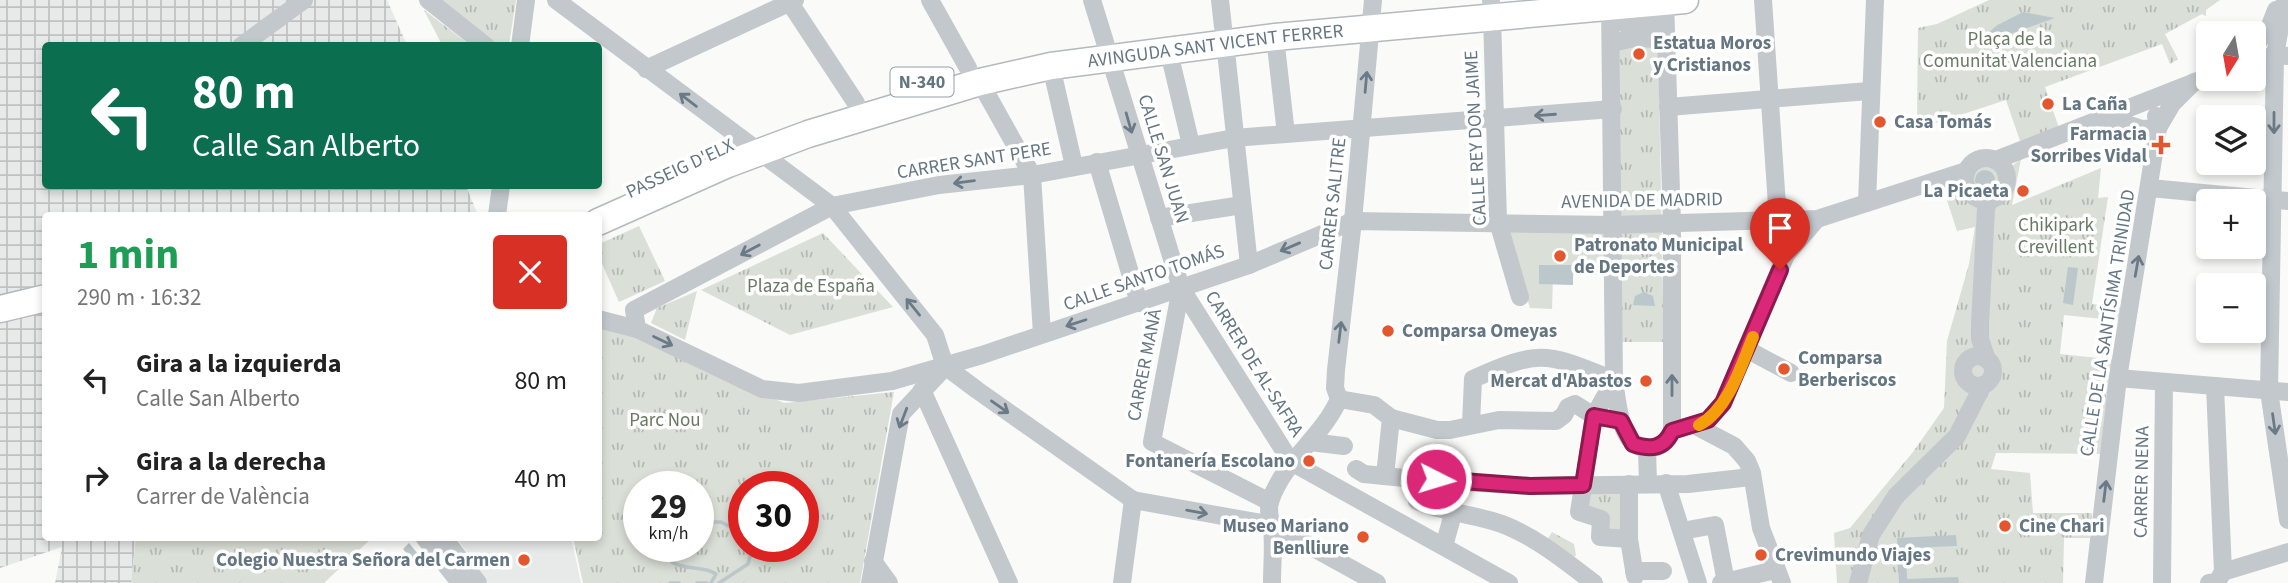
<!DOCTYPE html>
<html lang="es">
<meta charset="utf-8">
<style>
body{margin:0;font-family:"Source Sans 3",sans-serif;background:#f6f6f6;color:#222;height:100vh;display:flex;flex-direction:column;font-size:26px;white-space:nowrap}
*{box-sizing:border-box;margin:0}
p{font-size:23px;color:#767676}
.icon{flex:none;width:38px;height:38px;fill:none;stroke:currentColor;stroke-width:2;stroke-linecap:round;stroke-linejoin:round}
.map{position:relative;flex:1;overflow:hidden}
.details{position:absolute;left:42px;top:212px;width:560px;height:329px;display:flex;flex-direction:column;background:#fff;border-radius:7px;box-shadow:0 4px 10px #0003}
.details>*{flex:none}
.hud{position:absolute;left:42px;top:42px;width:560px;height:147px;border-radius:7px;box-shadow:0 4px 10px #0003;background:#0b6e4f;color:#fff;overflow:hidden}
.needle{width:46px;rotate:191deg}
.buttons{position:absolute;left:2196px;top:21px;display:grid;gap:14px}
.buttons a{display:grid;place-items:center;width:70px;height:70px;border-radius:7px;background:#fff;box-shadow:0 4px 10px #0003;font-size:35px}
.speed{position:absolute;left:623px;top:471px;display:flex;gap:14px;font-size:35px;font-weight:700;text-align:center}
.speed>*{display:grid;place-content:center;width:91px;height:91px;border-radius:50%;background:#fff;box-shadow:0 4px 10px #0003;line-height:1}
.speed small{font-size:18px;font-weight:400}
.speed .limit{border:10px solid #d22;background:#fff;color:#111}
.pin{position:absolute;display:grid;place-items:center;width:60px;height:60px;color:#fff;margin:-72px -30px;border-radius:50% 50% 50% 0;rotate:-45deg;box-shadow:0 0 7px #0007}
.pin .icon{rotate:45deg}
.me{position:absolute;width:77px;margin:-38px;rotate:95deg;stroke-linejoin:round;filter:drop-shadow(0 0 5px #0008)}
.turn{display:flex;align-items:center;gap:24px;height:147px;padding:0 35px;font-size:32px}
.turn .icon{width:91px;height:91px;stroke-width:2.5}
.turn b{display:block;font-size:49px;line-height:60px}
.round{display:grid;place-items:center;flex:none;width:74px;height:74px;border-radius:7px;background:#f6f6f6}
.overview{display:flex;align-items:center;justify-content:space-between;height:119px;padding:0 35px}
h1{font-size:42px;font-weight:700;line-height:52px;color:#1e9e55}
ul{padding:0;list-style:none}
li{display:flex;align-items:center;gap:21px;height:98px;padding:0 35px}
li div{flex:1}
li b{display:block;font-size:26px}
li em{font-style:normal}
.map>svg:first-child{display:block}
.built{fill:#e8e9e9}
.industrial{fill:url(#industrial-grid)}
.grass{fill:url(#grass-tufts);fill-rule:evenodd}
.garden{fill:#dadfd7}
.water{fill:#bbc7cb}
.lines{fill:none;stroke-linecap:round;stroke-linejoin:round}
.stream{stroke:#bbc7cb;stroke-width:3.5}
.highway-casing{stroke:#b4b9bd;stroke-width:29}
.minor{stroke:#c3c8cc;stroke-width:18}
.highway{stroke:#fff;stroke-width:26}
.oneway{stroke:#6a7a87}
.route-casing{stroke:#8e194d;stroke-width:18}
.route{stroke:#db2777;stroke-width:12}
.slow{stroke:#f59e0b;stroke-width:12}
.poi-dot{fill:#e4572e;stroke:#fff;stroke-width:2.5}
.labels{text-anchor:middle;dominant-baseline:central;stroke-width:7;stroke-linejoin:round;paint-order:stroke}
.shield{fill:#fff;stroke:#939fa8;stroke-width:2}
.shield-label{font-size:18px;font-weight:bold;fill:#657683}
.park-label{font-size:19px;fill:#687a64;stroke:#fff}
.poi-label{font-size:19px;font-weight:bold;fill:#657683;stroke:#fff;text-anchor:start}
.street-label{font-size:19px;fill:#657683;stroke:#fff}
</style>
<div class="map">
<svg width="2288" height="583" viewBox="0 0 2288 583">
<defs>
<pattern id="industrial-grid" width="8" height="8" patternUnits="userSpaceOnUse" patternTransform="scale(1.75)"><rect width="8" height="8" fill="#e8e9e9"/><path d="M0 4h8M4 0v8" fill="none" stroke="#c0c1c2"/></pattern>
<pattern id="grass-tufts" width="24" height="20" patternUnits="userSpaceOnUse" patternTransform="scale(1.75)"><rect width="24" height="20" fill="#dadfd7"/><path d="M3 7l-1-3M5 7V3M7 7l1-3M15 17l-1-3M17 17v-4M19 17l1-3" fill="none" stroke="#b4b9b4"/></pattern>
</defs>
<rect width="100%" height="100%" fill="#fafaf8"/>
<path class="built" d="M456 537H571L581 583H488Z"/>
<path class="industrial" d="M0 0H387L407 45 46 46V186H466L478 215H46V537H136L131 583H55L62 547 0 568Z"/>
<g class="grass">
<path d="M441 0H516L509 45H498Z"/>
<path d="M1989 0H2220L2206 10V16L2202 14 2165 34 2178 59 2170 64 2162 44 2045 87 2059 128 2020 141 2006 100 1917 129 1918 28 1937 24Z"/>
<path d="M424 10 470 45H442Z"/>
<path d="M1658 43 1664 342H1619L1615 44Z"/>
<path d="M2021 159 2012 205 2101 168 2098 198 2108 197 2092 304 2123 308 2121 321 2064 315 2060 354 2117 360 2101 454 1996 453 1991 469 2030 473 2033 513H2092L2090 538H2064L2063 583H1837L1834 533 1850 528 1859 517 1913 452 1944 408 1947 341 1969 264 1975 227 1957 231 1943 188 1960 175 1962 190 1972 202 1995 204 2007 194 2013 165Z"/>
<circle cx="1985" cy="179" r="15"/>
<path d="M639 226 665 281 619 302 599 257V244Z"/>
<path d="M823 233 893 307 790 335 701 290Z"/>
<path d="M697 291 685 340 651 323 657 308Z"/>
<path d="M599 327 633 333 784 403 894 392 860 583H583L573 537H598ZM639 486H698V546H639ZM744 486H803V546H744Z"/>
<path d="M1626 486V537L1603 534 1583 511 1587 487Z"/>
<path d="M1552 532 1574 544 1576 555 1571 561 1546 542Z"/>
<path d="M136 537H373L324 583H131Z"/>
</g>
<path class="garden" d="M1606 230V275H1553L1552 309 1530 308 1508 237 1511 231Z"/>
<g class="water">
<path d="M2023 12 2055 18 1985 43 1983 38 1996 26Z"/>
<circle cx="1985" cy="180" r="10"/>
<path d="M1539 265H1573V285L1539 284Z"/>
<path d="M2068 267 2078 268 2073 305 2063 303Z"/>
<path d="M1644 292 1653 296 1655 306 1633 305 1635 296Z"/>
<path d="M1956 535 1957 546 1906 548 1907 579 1958 577 1959 583H1899L1897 538Z"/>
<path d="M409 543 422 559 412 567V560L403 549Z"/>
</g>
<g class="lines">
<g class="stream">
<path d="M698 532 705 522H721L744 534"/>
<path d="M672 546V562C685 571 703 565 716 574L711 583"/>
<path d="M670 583H679"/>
<path d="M697 583H707"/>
<path d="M719 583 748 564 753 546"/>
</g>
<g class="highway-casing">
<g id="highway">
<path id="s1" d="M598 222 728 164 808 134 980 82 1051 66 1275 37 1685 0"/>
<path d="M0 309 46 298"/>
</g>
</g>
<g class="minor">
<path d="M428 0 486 46"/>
<path d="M556 0 832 206 935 335 945 366 977 390 1133 500 1272 525 1377 583"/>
<path d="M788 0 856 103"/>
<path d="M930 0 968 68"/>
<path d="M1092 0 1181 288 1291 462 1509 583"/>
<path d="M1220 0 1223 27"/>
<path d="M1491 0V1"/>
<path d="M1610 0 1614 380C1618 403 1619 451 1651 448 1662 447 1668 440 1672 431V224L1665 0"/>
<path d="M1763 0 1778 220"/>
<path d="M2285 0 2275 55 2269 391 2288 520"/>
<path d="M1492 16 1498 222 1520 297"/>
<path d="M1610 17C1631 29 1645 30 1665 16"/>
<path d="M1275 37 1286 134"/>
<path d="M1225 42 1249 265"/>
<path d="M1612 43 1639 37 1666 41"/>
<path d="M241 46 304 0"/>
<path d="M520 46 526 0"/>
<path d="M2254 47 2269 28 2276 10"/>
<path d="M1168 48 1191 145"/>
<path d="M2254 62 2275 55 2288 56"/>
<path d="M1051 66 1074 166"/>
<path d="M646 69 795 0"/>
<path d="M980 82 1032 175 1042 334"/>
<path d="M1668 107 1869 91"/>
<path d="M2105 117 2142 129 2158 128 2156 116"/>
<circle cx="1986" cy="179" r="21"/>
<path d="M1996 160 2208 77"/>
<path d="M1097 162 1139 303"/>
<path d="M2150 188 2288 201"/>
<path d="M1867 203 1875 0"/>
<path d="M497 215 501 186"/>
<path d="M1159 218 1242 205"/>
<path d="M1181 288 1152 442 1270 502"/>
<path d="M598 319 637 329 762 389 799 393 892 381 982 355 1249 265 1353 221 1612 225 1817 219 1966 171"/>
<path d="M637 329 634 310 832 206 939 185 1032 175 1234 138 1613 109"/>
<path d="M1748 350 1791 373"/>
<circle cx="1978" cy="371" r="15"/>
<path d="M1987 360 1980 339V324L1986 209 1989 199"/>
<path d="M2118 378 2288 392"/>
<path d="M2215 386 2223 572"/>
<path d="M922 390 1009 583"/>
<path d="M1339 399 1335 388 1336 370 1353 221 1373 0"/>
<path d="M1339 399 1374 405 1391 418 1385 476"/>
<path d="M1391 418 1437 430H1450L1499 420 1556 421 1564 415 1568 407 1575 404 1594 416 1604 418"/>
<path d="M1471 424 1473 379C1542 348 1546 353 1614 380L1594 416 1579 512 1601 519 1600 537 1629 539"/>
<path d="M1696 426 1734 446 1747 461 1752 473 1761 528 1782 583"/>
<path d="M1672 431 1708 420 1723 403 1786 255 1817 219"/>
<path d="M1310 442 1344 446"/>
<path d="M1647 449 1648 484"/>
<path d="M1356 469 1364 474 1414 479 1530 486 1688 484 1751 477"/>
<path d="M1419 478 1417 501C1445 513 1474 514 1502 524 1536 537 1565 561 1594 583"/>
<path d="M1666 483 1698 583"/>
<path d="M1629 484V539L1635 576"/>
<path d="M1682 531 1715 525 1726 582"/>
<path d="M424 537 460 583"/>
<path d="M443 537 478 583"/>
<path d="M1444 546 1453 514"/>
<path d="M873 561 889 583"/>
<path d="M1634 571H1663"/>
<path d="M870 583 901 414 943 369"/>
<path d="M1122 583 1133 500"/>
<path d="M1272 583C1272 565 1274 546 1272 528 1271 519 1267 513 1270 502 1283 461 1322 438 1339 399"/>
<path d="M1721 583 1775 570"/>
<path d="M1858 583 1871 535 1896 496 1957 436 1983 385"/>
<path d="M2094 583 2118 378 2158 128 2172 104 2194 82"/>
<path d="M2162 583 2164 382"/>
<path d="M2209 583 2217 582 2223 572 2288 552"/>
</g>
<use href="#highway" class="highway"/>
</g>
<defs><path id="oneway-shaft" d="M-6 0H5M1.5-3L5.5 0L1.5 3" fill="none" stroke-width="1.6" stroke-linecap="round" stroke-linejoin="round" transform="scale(1.75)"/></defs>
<g class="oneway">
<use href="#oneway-shaft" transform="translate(1366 82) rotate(-85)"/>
<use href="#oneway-shaft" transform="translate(688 100) rotate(-143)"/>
<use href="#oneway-shaft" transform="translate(1545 115) rotate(176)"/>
<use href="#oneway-shaft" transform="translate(1129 123) rotate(74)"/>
<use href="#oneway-shaft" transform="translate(2274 123) rotate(90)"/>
<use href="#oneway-shaft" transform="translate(964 182) rotate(173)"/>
<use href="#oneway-shaft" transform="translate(1290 247) rotate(157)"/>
<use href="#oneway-shaft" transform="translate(750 250) rotate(152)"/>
<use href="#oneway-shaft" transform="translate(2137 266) rotate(-80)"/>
<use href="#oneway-shaft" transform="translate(913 307) rotate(-129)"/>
<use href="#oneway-shaft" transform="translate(1076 323) rotate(162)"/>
<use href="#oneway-shaft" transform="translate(1340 332) rotate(-83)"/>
<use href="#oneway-shaft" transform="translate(663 341) rotate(26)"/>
<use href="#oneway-shaft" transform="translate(1672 385) rotate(-90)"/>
<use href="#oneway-shaft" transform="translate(1000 407) rotate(35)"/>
<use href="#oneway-shaft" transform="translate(903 418) rotate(111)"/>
<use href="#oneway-shaft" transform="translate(2274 424) rotate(82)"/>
<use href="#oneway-shaft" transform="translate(2105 491) rotate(-83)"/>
<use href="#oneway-shaft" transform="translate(1197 512) rotate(10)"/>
</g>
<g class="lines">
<g class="route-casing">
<path id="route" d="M1436 479 1530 486 1583 485 1594 416 1621 421 1633 444C1650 450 1664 449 1672 431L1708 420 1723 403 1780 270"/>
</g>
<use href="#route" class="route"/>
<path class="slow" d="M1699 425C1728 410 1741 366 1753 337"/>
</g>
<g class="poi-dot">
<circle cx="1639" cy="54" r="7"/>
<circle cx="2048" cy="104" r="7"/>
<circle cx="1880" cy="122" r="7"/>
<path d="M2157.5 134.5h7v7h7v7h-7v7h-7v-7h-7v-7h7z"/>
<circle cx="2023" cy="191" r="7"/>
<circle cx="1560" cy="256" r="7"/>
<circle cx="1388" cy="331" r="7"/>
<circle cx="1784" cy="369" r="7"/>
<circle cx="1646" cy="381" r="7"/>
<circle cx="1309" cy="461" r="7"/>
<circle cx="2005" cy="526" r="7"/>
<circle cx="1363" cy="537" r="7"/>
<circle cx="1761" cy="555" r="7"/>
<circle cx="524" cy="560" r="7"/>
</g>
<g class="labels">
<rect class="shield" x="890.5" y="67.5" width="63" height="29" rx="5"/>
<g class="shield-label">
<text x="922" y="82">N-340</text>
</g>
<g class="park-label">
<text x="2010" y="39">Plaça de la<tspan x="2010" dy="22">Comunitat Valenciana</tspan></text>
<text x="2056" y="225">Chikipark<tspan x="2056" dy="22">Crevillent</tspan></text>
<text x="811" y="286">Plaza de España</text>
<text x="665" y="420">Parc Nou</text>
</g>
<g class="poi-label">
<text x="1653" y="43">Estatua Moros<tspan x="1653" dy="22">y Cristianos</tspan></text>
<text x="2062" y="104">La Caña</text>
<text x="1894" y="122">Casa Tomás</text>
<text x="2147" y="134" text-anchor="end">Farmacia<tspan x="2147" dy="22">Sorribes Vidal</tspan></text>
<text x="2009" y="191" text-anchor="end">La Picaeta</text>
<text x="1574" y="245">Patronato Municipal<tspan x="1574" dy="22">de Deportes</tspan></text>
<text x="1402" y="331">Comparsa Omeyas</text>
<text x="1798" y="358">Comparsa<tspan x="1798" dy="22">Berberiscos</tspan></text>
<text x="1632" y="381" text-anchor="end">Mercat d'Abastos</text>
<text x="1295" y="461" text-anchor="end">Fontanería Escolano</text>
<text x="1349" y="526" text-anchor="end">Museo Mariano<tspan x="1349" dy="22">Benlliure</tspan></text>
<text x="2019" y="526">Cine Chari</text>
<text x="1775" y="555">Crevimundo Viajes</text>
<text x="510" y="560" text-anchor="end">Colegio Nuestra Señora del Carmen</text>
</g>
<g class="street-label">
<text stroke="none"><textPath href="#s1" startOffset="646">AVINGUDA SANT VICENT FERRER</textPath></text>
<text transform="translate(1476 138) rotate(-93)">CALLE REY DON JAIME</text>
<text transform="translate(1163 159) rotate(73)">CALLE SAN JUAN</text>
<text transform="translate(974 161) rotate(-9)">CARRER SANT PERE</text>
<text transform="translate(680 169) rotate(-25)">PASSEIG D'ELX</text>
<text transform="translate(1642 201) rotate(-1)">AVENIDA DE MADRID</text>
<text transform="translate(1333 204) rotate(-84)">CARRER SALITRE</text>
<text transform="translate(1144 278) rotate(-19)">CALLE SANTO TOMÁS</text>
<text transform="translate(2108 323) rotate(-81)">CALLE DE LA SANTÍSIMA TRINIDAD</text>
<text transform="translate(1254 364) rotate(58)">CARRER DE AL-SAFRA</text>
<text transform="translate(1145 365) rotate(-79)">CARRER MANÀ</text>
<text transform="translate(2142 482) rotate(-89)">CARRER NENA</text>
</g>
</g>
</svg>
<div class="buttons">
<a><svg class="needle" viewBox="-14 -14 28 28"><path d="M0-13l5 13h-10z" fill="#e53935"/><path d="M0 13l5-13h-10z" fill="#767676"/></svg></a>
<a><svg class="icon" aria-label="layers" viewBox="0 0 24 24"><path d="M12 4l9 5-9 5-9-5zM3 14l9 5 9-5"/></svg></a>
<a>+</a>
<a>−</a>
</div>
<div class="speed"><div>29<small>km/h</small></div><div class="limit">30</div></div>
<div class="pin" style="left:1780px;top:270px;background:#d93025"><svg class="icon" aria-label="arrive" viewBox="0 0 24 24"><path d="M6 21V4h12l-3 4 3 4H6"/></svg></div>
<svg class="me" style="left:1436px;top:479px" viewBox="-20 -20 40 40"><circle r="17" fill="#db2777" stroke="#fff" stroke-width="3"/><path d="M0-11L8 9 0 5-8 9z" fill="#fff"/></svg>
<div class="hud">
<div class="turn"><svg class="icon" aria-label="left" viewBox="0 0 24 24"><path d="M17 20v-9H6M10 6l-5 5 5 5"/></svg><div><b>80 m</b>Calle San Alberto</div></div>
</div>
<section class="details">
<div class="overview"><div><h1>1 min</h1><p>290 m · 16:32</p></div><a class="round" style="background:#d93025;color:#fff"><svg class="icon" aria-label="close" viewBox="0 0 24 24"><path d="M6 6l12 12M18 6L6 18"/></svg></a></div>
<ul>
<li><svg class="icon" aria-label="left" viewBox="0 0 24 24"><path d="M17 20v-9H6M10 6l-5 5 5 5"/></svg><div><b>Gira a la izquierda</b><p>Calle San Alberto</p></div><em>80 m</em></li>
<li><svg class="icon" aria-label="right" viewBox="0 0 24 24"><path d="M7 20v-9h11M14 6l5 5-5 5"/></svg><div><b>Gira a la derecha</b><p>Carrer de València</p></div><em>40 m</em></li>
</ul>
</section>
</div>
